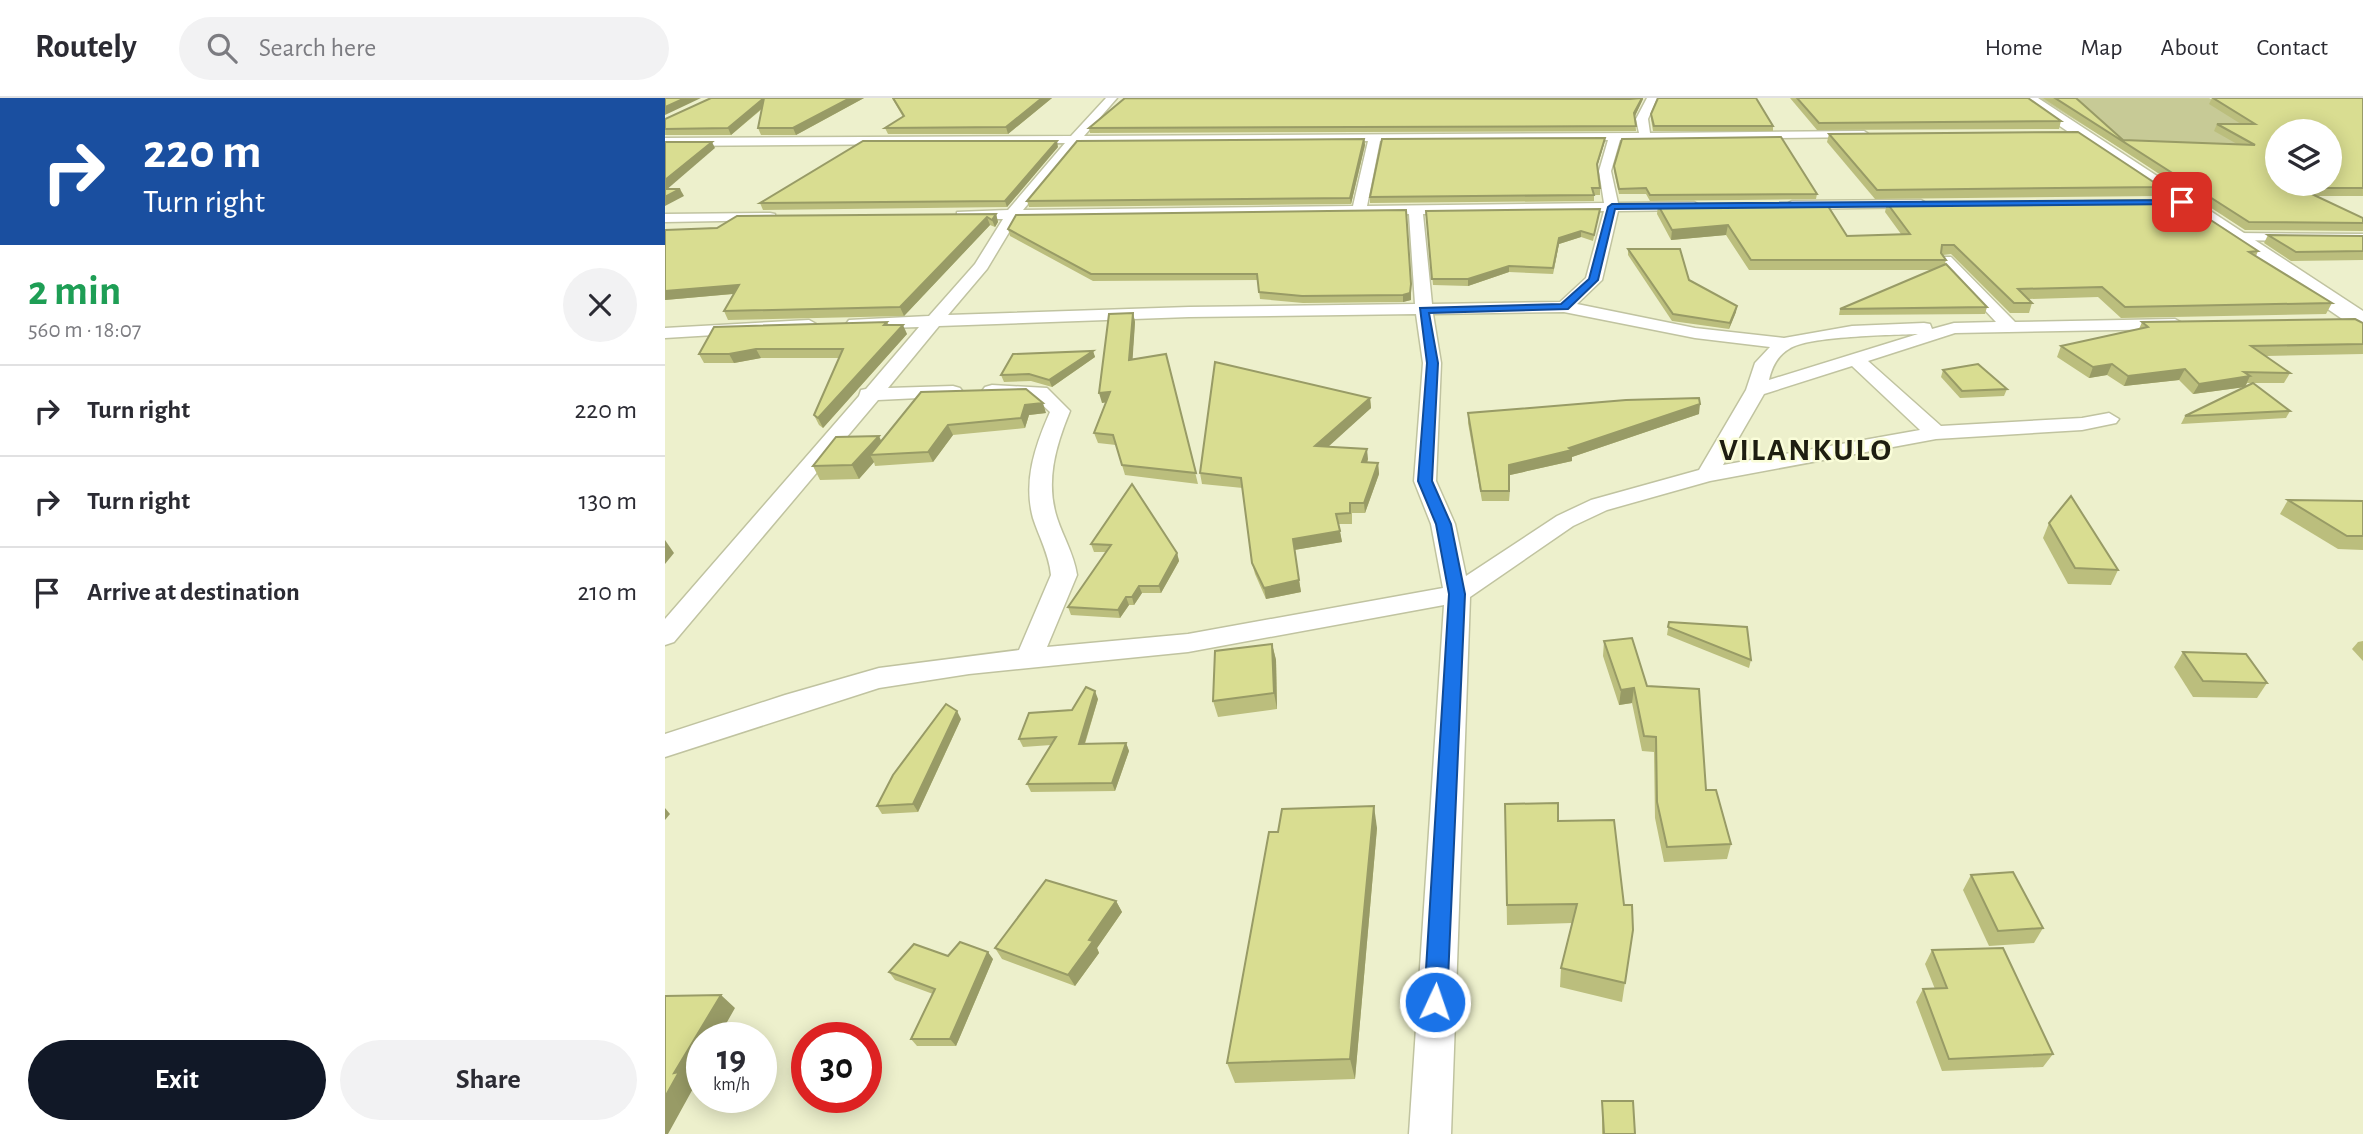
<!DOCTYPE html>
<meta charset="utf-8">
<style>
body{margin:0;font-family:"Alegreya Sans",sans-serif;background:#f2f2f3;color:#2b2b33;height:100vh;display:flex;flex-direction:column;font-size:26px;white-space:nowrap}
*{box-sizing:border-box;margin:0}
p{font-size:23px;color:#7c7c81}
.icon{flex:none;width:38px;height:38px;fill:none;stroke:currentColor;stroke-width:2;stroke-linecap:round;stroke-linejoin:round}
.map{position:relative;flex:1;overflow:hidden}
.drawer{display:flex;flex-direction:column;background:#fff;width:665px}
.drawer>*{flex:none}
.guide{background:#1a4fa0;color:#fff;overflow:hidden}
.tools{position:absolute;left:1600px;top:21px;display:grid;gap:14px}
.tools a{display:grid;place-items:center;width:77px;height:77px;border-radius:50%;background:#fff;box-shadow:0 4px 18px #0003;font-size:35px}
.speed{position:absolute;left:21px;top:924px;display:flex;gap:14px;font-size:35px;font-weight:700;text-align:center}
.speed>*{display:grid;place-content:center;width:91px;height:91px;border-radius:50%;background:#fff;box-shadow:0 4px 18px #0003;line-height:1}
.speed small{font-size:18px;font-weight:400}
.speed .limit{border:10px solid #d22;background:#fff;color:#111}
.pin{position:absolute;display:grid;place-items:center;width:60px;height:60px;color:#fff;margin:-30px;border-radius:14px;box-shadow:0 4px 10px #0006}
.me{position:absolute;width:77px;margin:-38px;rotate:3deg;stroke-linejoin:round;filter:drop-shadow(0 0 5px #0008)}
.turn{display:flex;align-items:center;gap:24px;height:147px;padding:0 28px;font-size:32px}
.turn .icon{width:91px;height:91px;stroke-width:2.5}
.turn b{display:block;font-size:49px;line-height:60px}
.round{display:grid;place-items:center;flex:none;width:74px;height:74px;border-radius:37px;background:#f2f2f3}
.head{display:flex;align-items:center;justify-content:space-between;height:119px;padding:0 28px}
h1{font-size:42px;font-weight:700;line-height:52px;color:#1e9e55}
.primary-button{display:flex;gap:14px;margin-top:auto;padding:14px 28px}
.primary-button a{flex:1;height:80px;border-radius:42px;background:#111827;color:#fff;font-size:28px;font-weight:700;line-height:80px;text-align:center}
.primary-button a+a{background:#f2f2f3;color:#2b2b33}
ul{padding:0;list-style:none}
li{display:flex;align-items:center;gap:21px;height:91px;padding:0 28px;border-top:2px solid #e1e1e2}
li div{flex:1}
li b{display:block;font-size:26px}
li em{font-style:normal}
header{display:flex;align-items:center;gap:42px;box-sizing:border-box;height:98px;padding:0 35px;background:#fff;border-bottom:2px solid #e1e1e2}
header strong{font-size:33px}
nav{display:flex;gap:38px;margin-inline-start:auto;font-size:24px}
.search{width:490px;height:63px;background:#f2f2f3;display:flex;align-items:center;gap:18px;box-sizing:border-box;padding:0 24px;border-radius:38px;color:#7c7c81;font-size:26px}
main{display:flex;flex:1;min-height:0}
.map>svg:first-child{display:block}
.green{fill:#c7ca96}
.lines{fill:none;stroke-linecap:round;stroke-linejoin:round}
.street-casing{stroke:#c0c3a0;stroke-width:3}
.secondary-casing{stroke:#c0c3a0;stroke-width:3}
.street{fill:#fff;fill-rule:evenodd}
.secondary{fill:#fff;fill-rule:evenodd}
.wall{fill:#bbbe7d}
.shaded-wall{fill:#989b66}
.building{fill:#d9dd91;stroke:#989b66;stroke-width:2;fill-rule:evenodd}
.route{fill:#1a73e8;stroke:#114b97;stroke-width:2}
.labels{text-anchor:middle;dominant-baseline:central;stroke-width:5;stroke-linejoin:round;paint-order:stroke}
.district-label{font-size:32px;font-weight:bold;letter-spacing:2px;fill:#1e1e11;stroke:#fafdd9}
</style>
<header>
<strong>Routely</strong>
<div class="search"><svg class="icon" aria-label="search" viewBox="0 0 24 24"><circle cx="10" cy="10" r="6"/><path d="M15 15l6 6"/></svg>Search here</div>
<nav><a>Home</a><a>Map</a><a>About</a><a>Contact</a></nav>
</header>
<main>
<section class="drawer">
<div class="guide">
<div class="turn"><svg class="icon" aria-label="right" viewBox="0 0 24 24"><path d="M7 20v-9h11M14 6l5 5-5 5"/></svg><div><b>220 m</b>Turn right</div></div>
</div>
<div class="head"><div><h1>2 min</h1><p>560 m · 18:07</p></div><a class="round"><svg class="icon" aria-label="close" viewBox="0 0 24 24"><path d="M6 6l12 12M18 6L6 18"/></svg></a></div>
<ul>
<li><svg class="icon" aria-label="right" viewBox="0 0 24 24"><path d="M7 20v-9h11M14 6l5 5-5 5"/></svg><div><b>Turn right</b></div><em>220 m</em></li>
<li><svg class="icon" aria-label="right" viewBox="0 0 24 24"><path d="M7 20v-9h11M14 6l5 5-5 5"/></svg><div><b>Turn right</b></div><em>130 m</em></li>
<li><svg class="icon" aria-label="arrive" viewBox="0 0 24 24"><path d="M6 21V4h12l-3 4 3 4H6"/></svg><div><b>Arrive at destination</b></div><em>210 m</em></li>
</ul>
<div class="primary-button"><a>Exit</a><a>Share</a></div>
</section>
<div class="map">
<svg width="1698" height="1036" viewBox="0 0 1698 1036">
<rect width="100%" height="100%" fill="#edf0cc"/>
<path class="green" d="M1375 0H1544L1613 33 1612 54 1457 51Z"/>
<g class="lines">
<g class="street-casing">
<g id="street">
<path d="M441 0H452L419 38 974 35 971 21 982 0H992L983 21 985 35 1199 33 1205 37 1203 39 955 42 946 73 953 105 1029 104 1036 108 1029 112 953 113 937 182 912 206 1030 230 1119 240 1187 228 1259 225 1265 226 1267 231 1289 225 1331 224 1276 165V159H1286L1350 224 1510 221 1519 226 1510 231 1290 235 1203 263 1276 328 1417 320 1444 315 1454 321 1451 325 1417 332 1271 341 1045 383 942 412 908 428 805 499 786 1036H744L779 507 523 554 304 576 214 590 0 659V636L120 597 214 570 354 552 386 477C384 456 374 439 368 420 358 383 370 348 385 314L370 300 320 297 317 293 320 289 327 287 382 290 405 313C391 347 380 383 392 420 398 439 409 456 412 477L382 549 523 536 778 490 766 426 749 383 758 265 751 216 524 219 274 228 223 290 288 288 295 290 298 294 295 298 213 302 9 544 0 547V521L194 298 196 292 201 291 254 229 190 231 184 230 181 226 184 222 264 218 310 166 338 121H297L292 120V114L343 112 400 45 0 48V40L406 38ZM943 42 934 73 939 105 702 108 715 43ZM703 43 688 108 358 112 413 45ZM939 113 921 180 895 204 767 206 758 116ZM744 116 750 206 524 209 283 217 322 171 352 121ZM899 214 1030 240 1105 249 1090 265 1081 292 1034 372 926 402 892 418 801 478 790 426 771 383 776 265 768 216ZM1253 236 1104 282C1107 269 1112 258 1124 251 1142 238 1228 237 1253 236ZM1187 268 1255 332 1058 367 1099 296Z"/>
<path d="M1256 102 1263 106 1261 109 1127 111 1120 107 1127 103Z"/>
<path d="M105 115 110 116V122L0 124V116Z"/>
<path d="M1570 135 1698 136V144L1565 142 1563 139Z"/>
<path d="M144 222 153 227 150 231 0 240V230Z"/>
</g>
</g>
<g class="secondary-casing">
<path id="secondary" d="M1354 0H1373L1698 213V232L1689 229Z"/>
</g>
<use href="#street" class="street"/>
<use href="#secondary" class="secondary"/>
</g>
<g class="wall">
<path d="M46 0H199L131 37H96L93 30 97 11 66 37H0V21Z"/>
<path d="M227 0H387L343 36H223L220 30 238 19Z"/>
<path d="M1125 0H1363L1396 23 1394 31 1152 32Z"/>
<path d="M1378 0H1411L1458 42 1572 46 1549 33 1552 26H1576L1544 6 1547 0H1698V98H1651L1698 120V133L1580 132Z"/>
<path d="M965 1H978L970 18 971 33 425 35 424 30Z"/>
<path d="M986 16 1108 28V33H988L986 21Z"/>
<path d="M1164 36 1496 89 1492 98 1210 101 1162 44Z"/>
<path d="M940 40 939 46 932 69 935 90V97H929V103L705 105V99Z"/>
<path d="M699 41 700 47 686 106 364 109 362 103Z"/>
<path d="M393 49 342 109 98 112 95 105Z"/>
<path d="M949 68 1152 96 1151 101 985 103 981 96H954L949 73Z"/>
<path d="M1222 105 1593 153 1591 158 1667 205 1661 216 1456 220 1433 199 1364 201 1367 205 1364 215H1345L1286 156 1278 157 1281 162 1280 166 1322 209 1320 216 1174 217 1175 211 1268 172H1084L1061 137 1006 142 992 116 993 107 1182 138 1236 136 1220 114Z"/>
<path d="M935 111 928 143 916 139 894 146 888 176 844 174 803 188 768 187 761 113Z"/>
<path d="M741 112 746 193V202L738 204 638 205 595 201 593 182 428 183 345 138 343 131Z"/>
<path d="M331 116 333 124 330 129 325 127 239 218 63 222 59 213 68 196 0 202V132Z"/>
<path d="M1603 137 1698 138V162L1626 163 1599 145Z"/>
<path d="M963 151 1024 182 1071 214 1064 231 1007 223 963 157Z"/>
<path d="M468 215 470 224 467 261 501 256 533 386 460 377 451 347 433 345 429 335 441 304 437 305Z"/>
<path d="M222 224 224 227 242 236 158 330 154 327 149 317 174 260H96L69 265H39L34 256Z"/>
<path d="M1477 224 1698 225V256L1601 258 1625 275 1619 285H1582L1580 289 1528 296 1514 282 1459 288 1442 277 1424 280 1392 259 1396 248 1474 231Z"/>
<path d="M428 253 430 259 387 289 366 283 339 284 336 277Z"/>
<path d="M1278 272 1342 291 1339 298 1295 300 1276 279Z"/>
<path d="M256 294 381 315 364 317 360 330 288 337 268 364 210 368 209 364 194 381 155 382 148 368 216 343Z"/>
<path d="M705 300 706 310 662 349 703 361 702 365H713L714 376 700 415H687V426H673L677 444 629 452 636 494 601 501 590 476 587 465 578 390 537 386 535 375Z"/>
<path d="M1625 313 1621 320 1516 326 1520 318Z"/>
<path d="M803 315 1034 316 907 359V363L845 377 844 403H817L803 325Z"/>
<path d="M467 386 512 455 514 463 496 495H477L469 507H464L455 520 406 517 403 509 441 454H429L426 446Z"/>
<path d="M1623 402 1698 403V452L1673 451 1615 416Z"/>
<path d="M1384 425 1453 472 1446 487 1403 486 1378 440Z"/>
<path d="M1004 524 1086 562 1084 570 1002 537Z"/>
<path d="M939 543 982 588 1041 692 1066 746 1062 761 999 764 990 720 989 654 977 653 967 605 954 607 938 558Z"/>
<path d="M1698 543V563L1687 551 1693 544Z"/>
<path d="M607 546 611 562 612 611 553 619 548 603Z"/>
<path d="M1518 554 1602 585 1592 600 1528 599 1509 569Z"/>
<path d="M433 601 420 646 461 645 464 653 450 693 366 694 362 686 386 647 358 649 354 641 407 612Z"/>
<path d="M296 621 253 714 217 716 212 708Z"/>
<path d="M840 706 893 723 959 807 968 832 957 904 895 889 896 870 907 825 842 827Z"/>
<path d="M712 730 690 981 570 985 562 965Z"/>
<path d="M1306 777 1378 830 1369 845 1324 848 1298 792Z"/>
<path d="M451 803 457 814 432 850 434 855 410 888 337 861 330 850Z"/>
<path d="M1267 852 1388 956 1378 969 1277 973 1251 904 1258 891H1270L1260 866Z"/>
<path d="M283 858 328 861 291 948H252L246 941 268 896 230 882 224 874Z"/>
<path d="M937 1003 970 1036H937Z"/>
</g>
<g class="shaded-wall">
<path d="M20 0H36L0 17V9Z"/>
<path d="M99 0 102 6 66 37 63 30Z"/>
<path d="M185 0H199L131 37 128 30Z"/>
<path d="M377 0H387L343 36 341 29Z"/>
<path d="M977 0H978V1L969 20V15Z"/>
<path d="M940 40 939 46 931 72 932 66Z"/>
<path d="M699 41 700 47 686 106 685 100Z"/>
<path d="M392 43 393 49 342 109 340 103Z"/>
<path d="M47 44 50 50 0 93V82Z"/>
<path d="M15 91 19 98 0 108V99Z"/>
<path d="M331 116 333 124 330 129 327 122Z"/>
<path d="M322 119 325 127 239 218 235 209Z"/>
<path d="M1063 127 1061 137 1006 142 1007 132Z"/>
<path d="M916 133V139L894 146 888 176 894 140Z"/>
<path d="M844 168V174L803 188V181Z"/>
<path d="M746 186V202L738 204V197Z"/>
<path d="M74 187 78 195 0 202V193Z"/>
<path d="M1072 208 1071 214 1064 231 1065 225Z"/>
<path d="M468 215 470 224 467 271 464 262Z"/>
<path d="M238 227 242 236 158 330 153 320Z"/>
<path d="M91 251 96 260 69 265 64 256Z"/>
<path d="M428 253 430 259 387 289 384 282Z"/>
<path d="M1447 266 1442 277 1424 280 1428 269Z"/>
<path d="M1520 271 1514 282 1459 288 1463 278Z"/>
<path d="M1585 278 1580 289 1528 296 1534 286Z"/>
<path d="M445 294 448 303 437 305 434 295Z"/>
<path d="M705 300 706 310 652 359 650 348Z"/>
<path d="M378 305 381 315 364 317 360 330 356 320 360 307Z"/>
<path d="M1035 306 1034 316 907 359V363L845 377 844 403V367L904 350Z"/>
<path d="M283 327 288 337 268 364 263 354Z"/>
<path d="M214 338 220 351 205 357 209 364 194 381 187 367Z"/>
<path d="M702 351 703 361 698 375 697 364Z"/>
<path d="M713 365 714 376 700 415 699 405Z"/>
<path d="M675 433 677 444 629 452 636 494 601 501 599 490 628 441Z"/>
<path d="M0 442 9 455 0 466Z"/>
<path d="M512 455 514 463 496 495 494 488Z"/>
<path d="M474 488 477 495 469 507 467 499Z"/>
<path d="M461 499 464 507 455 520 453 512Z"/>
<path d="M607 546 611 562 612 611 609 595Z"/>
<path d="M969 590 967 605 954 607 956 592Z"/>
<path d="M430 593 433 601 417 654 414 646Z"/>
<path d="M292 613 296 621 253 714 248 706Z"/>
<path d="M461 645 464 653 450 693 447 685Z"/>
<path d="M709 708 712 730 690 981 685 961Z"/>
<path d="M0 710 5 716 0 722Z"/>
<path d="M451 803 457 814 432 850 434 855 410 888 403 877 424 842Z"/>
<path d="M323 854 328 861 291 948 285 941Z"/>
<path d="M56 897 70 910 53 940H37V967L27 985 30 987 3 1036H0V999L9 975Z"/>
</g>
<g class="building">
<path d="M0 0H20L0 9Z"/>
<path d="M46 0H185L128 30H93L99 0 63 30 0 31V21Z"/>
<path d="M228 0H377L341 29 220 30 239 18Z"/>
<path d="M460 0 965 1 977 0 969 15 971 28 424 30Z"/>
<path d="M993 0H1091L1108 28H989L986 16Z"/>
<path d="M1132 0H1363L1396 23 1154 25Z"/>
<path d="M1390 0H1411L1458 42 1590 47 1552 26H1590L1548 0H1698V90H1634L1698 120V125L1584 124ZM1612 33H1664V86H1612Z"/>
<path d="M1413 34 1496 89 1212 92 1164 36Z"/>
<path d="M1116 39 1152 96 985 97 981 90 954 91 949 68 957 41Z"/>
<path d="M940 40 932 66 935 90H927L929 97 705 99 717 41Z"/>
<path d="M699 41 685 100 362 103 412 43Z"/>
<path d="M198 43H392L340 103 95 105Z"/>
<path d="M0 44H47L0 82Z"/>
<path d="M0 91H15L0 99Z"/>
<path d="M1515 102 1593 153 1584 154 1667 205 1460 209 1437 189 1353 191 1367 205H1349L1289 147H1277L1276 155 1281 162H1086L1063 127 1007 132 993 107 1161 105 1182 138 1245 136 1222 105Z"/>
<path d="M935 111 929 137 916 133 894 140 888 170 844 168 803 181H767L761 113Z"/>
<path d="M741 112 746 186 745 195 738 197 637 198 594 194 592 176H426L343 131 351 117Z"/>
<path d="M331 116 327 122 322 119 235 209 59 213 74 187 0 193V132L52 130 72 118Z"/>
<path d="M1603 137 1698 138V153L1631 154Z"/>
<path d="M963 151H1015L1024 182 1072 208 1065 225 1008 216Z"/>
<path d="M1281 166 1322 209 1175 211Z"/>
<path d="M468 215 464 262 501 256 531 375 457 367 448 337 429 335 445 294 434 295 444 216Z"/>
<path d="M1690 221 1698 225V246L1586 248 1625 275 1579 274 1585 278 1534 286 1520 271 1463 278 1447 266 1428 269 1396 248 1483 229 1477 224Z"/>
<path d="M222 224 219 227H238L153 320 149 317 178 251H91L64 256H34L49 229Z"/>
<path d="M428 253 384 282 364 276 336 277 348 256Z"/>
<path d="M550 264 705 300 650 348 702 351 697 364 713 365 699 405H685V415L671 416 675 433 628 441 634 482 599 490 587 465 576 380 535 375Z"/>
<path d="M1313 266 1342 291 1297 293 1278 272Z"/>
<path d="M1588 285 1625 313 1520 318Z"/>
<path d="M361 291 378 305 360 307 356 320 283 327 263 354 205 357 256 294Z"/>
<path d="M1034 300 1035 306 904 350 907 352 844 367V393H816L803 315 961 302Z"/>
<path d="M214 338 187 367 148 368 171 339Z"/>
<path d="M467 386 512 455 494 488H474L467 499H461L453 512 403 509 446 447 426 446Z"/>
<path d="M1406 398 1453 472 1410 470 1384 425Z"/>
<path d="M1623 402 1698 403V438H1682Z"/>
<path d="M1004 524 1082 529 1086 562 1003 529Z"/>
<path d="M967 540 982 588 1034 591 1041 692H1051L1066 746 1002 749 992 704 991 639 979 638 969 590 956 592 939 543Z"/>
<path d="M607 546 609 595 548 603 550 553Z"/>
<path d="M1518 554 1581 556 1602 585 1538 583Z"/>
<path d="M421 589 430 593 414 646 461 645 447 685 362 686 391 639 354 641 364 615 407 612Z"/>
<path d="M281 606 292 613 248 706 212 708 228 677Z"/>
<path d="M893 705V723L949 722 959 807H967L968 832 960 885 896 870 912 806 842 807 840 706Z"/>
<path d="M709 708 685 961 562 965 604 734H613L617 711Z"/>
<path d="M1348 774 1378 830 1333 833 1306 777Z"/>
<path d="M381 782 451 803 424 842 428 843 403 877 330 850Z"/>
<path d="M295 844 323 854 285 941H246L270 891 224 874 249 846 283 858Z"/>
<path d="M1338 850 1388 956 1284 961 1258 891 1282 890 1267 852Z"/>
<path d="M56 897 9 975 14 974 0 999V898Z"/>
<path d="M937 1003H968L970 1036H939Z"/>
</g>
<path class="route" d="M1517 102 1520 106 950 111 933 182 903 211 764 215 773 265 767 383 786 426 800 496 782 904 778 911 770 915 762 911 759 904 784 496 771 426 753 383 762 265 755 210 896 206 924 181 943 109 947 106Z"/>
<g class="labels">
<g class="district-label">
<text x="1141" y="352">VILANKULO</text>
</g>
</g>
</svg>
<div class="tools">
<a><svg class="icon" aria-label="layers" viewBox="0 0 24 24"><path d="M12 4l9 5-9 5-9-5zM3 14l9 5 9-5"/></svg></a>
</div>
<div class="speed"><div>19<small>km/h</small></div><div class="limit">30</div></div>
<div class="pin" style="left:1517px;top:104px;background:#d93025"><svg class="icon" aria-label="arrive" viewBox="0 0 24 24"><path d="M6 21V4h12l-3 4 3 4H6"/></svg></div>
<svg class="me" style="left:770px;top:904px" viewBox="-20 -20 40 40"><circle r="17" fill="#1a73e8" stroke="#fff" stroke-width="3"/><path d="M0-11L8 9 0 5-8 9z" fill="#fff"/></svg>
</div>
</main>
